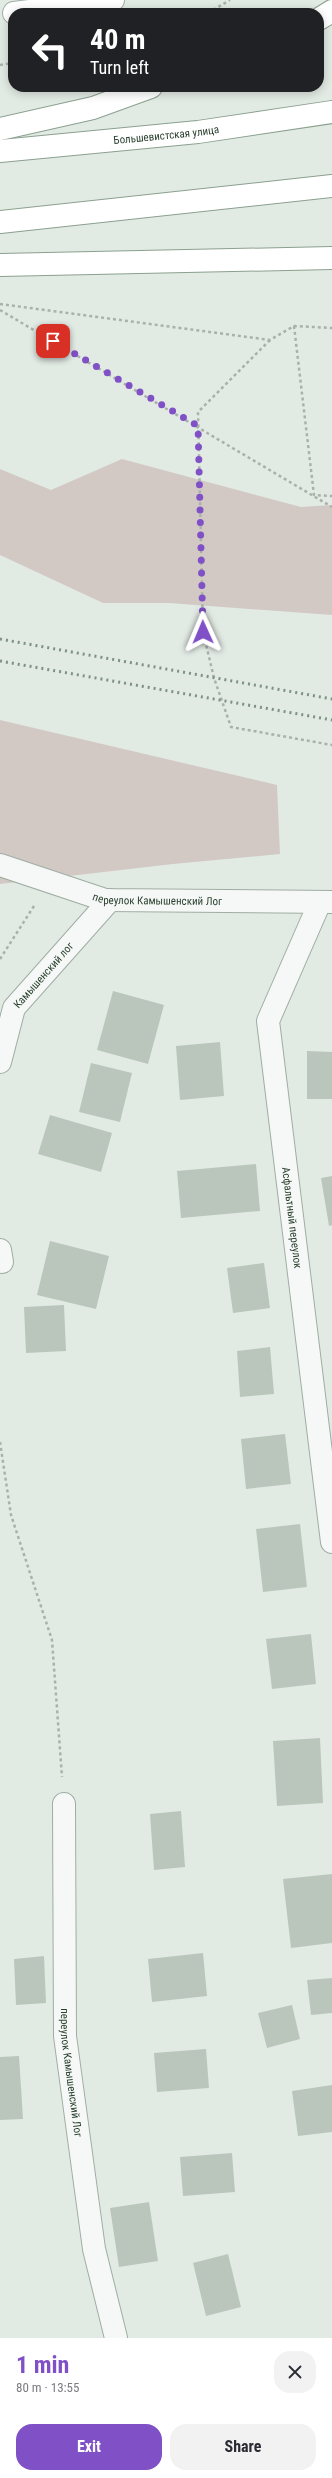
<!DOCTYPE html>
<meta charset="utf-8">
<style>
body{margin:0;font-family:"Roboto Condensed",sans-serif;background:#f2f2f3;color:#2b2b33;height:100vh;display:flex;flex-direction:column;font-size:15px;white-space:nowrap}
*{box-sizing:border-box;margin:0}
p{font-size:13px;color:#7c7c81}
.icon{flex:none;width:22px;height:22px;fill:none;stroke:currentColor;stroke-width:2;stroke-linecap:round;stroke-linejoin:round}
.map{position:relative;height:2338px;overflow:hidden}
.panel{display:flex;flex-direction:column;background:#fff;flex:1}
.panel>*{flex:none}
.guide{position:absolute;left:8px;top:8px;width:316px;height:84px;border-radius:16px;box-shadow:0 2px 10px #0003;background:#202124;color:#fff;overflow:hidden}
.pin{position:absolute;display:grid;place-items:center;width:34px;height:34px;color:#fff;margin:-17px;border-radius:8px;box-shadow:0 2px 6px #0006}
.me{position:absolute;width:44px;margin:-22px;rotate:359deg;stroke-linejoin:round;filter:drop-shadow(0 0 3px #0008)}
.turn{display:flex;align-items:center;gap:14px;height:84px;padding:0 16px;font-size:18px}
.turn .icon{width:52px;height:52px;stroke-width:2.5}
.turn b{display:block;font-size:28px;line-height:34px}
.round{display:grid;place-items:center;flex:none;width:42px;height:42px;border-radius:16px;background:#f2f2f3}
.headline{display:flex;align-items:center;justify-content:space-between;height:68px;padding:0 16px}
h1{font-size:24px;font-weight:700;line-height:30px;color:#8050c6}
.action{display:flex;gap:8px;margin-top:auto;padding:8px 16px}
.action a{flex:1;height:46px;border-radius:16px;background:#8050c6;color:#fff;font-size:16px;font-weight:700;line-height:46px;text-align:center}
.action a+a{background:#f2f2f3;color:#2b2b33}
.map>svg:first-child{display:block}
.green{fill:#d3c9c4}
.building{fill:#bac6bc}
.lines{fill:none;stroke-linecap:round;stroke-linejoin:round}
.street-casing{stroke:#a0ada3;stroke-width:24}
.secondary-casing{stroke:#a0ada3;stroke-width:24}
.highway-casing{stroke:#8ba08e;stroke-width:24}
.path{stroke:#a8b2ab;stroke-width:2.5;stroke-dasharray:3 3;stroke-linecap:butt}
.street{stroke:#f5f8f6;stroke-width:22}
.secondary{stroke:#fff;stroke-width:22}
.highway{stroke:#fff;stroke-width:22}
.rail{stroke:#7d9281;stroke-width:3;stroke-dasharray:2 4;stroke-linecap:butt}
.route{stroke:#8050c6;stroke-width:7;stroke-dasharray:0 12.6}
.labels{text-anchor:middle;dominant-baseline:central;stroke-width:3;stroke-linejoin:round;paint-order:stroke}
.street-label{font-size:11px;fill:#2b4130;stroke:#f2f7f3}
</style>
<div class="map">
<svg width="332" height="2338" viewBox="0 0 332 2338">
<rect width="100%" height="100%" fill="#e2eae4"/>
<g class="green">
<path d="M122 459 301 507 332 505V615L169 603H103L0 555V469L51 490Z"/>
<path d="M0 720 277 785 280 854 173 864 0 884Z"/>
</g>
<g class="building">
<path d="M113 991 164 1005 148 1064 97 1050Z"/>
<path d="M220 1042 224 1096 180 1100 176 1046Z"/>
<path d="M307 1051 332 1052V1099H307Z"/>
<path d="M91 1063 132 1073 120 1122 79 1112Z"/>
<path d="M50 1115 112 1133 101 1172 38 1154Z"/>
<path d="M256 1164 260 1211 181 1218 177 1171Z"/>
<path d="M332 1176V1225L329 1226 321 1178Z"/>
<path d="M50 1241 109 1256 96 1309 37 1295Z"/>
<path d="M264 1263 270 1308 233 1313 227 1268Z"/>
<path d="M64 1305 66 1351 26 1353 24 1307Z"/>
<path d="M270 1347 274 1394 240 1397 237 1351Z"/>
<path d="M285 1434 291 1484 246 1489 241 1439Z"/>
<path d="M300 1524 307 1587 263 1592 256 1529Z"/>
<path d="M311 1634 316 1684 272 1689 266 1639Z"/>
<path d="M320 1738 323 1803 277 1806 273 1741Z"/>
<path d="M181 1811 185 1867 154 1870 150 1814Z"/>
<path d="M332 1874V1943L291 1948 283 1879Z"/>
<path d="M203 1953 207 1996 152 2002 148 1959Z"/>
<path d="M44 1956 46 2003 16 2005 14 1959Z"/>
<path d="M332 1978V2013L311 2015 307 1980Z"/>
<path d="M292 2005 300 2039 267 2048 258 2013Z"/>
<path d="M206 2049 209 2088 157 2092 154 2053Z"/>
<path d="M19 2056 23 2119 0 2120V2057Z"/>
<path d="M332 2085V2132L298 2136 292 2091Z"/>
<path d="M232 2153 235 2192 183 2196 180 2157Z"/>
<path d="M149 2202 158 2261 119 2267 110 2208Z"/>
<path d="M228 2254 241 2307 206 2316 193 2263Z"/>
</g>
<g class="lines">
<g class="street-casing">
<g id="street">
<path id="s1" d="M0 865 105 900 332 902"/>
<path id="s2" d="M320 902 268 1021 332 1542"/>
<path id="s3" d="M0 1062 14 1008 110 900"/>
<path d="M0 1250 2 1262"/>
<path id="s4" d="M64 1804 65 2036 94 2249 116 2338"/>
</g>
</g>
<g class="secondary-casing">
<path id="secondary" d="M14 13 113 0"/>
</g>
<g class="highway-casing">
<g id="highway">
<path d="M319 19 332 11"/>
<path d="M0 129 93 108 151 87"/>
<path id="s5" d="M0 151 198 132 332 112"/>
<path d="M0 222 332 186"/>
<path d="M0 265 332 258"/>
</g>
</g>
<g class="path">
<path d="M208 13 230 0"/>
<path d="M0 65 13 63"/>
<path d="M0 304 270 340 294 326 332 328"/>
<path d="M0 310 332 507"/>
<path d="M294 326 314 495 332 496"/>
<path d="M270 340 198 412 203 632 214 678 231 727 332 745"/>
<path d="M0 959 34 906"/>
<path d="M0 1442 11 1515 52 1640 62 1777"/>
</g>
<use href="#street" class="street"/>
<use href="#secondary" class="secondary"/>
<use href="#highway" class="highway"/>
<g class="rail">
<path d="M0 639 332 699"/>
<path d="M0 661 332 720"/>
</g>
</g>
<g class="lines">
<path class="route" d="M53 341 198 426 203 632"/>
</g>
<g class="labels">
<g class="street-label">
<text stroke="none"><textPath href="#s5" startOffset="167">Большевистская улица</textPath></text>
<text stroke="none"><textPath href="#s1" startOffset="163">переулок Камышенский Лог</textPath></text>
<text stroke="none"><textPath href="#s3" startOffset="100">Камышенский лог</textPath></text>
<text stroke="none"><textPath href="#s2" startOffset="328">Асфальтный переулок</textPath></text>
<text stroke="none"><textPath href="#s4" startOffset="269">переулок Камышенский Лог</textPath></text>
</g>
</g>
</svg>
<div class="pin" style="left:53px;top:341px;background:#d93025"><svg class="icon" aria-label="arrive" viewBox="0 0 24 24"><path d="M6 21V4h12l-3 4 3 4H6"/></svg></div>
<svg class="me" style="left:203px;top:632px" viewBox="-20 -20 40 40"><path d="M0-17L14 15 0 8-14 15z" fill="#8050c6" stroke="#fff" stroke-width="4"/></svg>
<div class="guide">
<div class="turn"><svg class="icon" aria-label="left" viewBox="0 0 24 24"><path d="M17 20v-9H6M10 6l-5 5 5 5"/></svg><div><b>40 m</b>Turn left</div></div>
</div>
</div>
<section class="panel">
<div class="headline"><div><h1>1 min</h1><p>80 m · 13:55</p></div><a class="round"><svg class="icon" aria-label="close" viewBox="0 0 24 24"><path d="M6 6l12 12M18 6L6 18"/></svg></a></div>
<div class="action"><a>Exit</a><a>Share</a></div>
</section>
